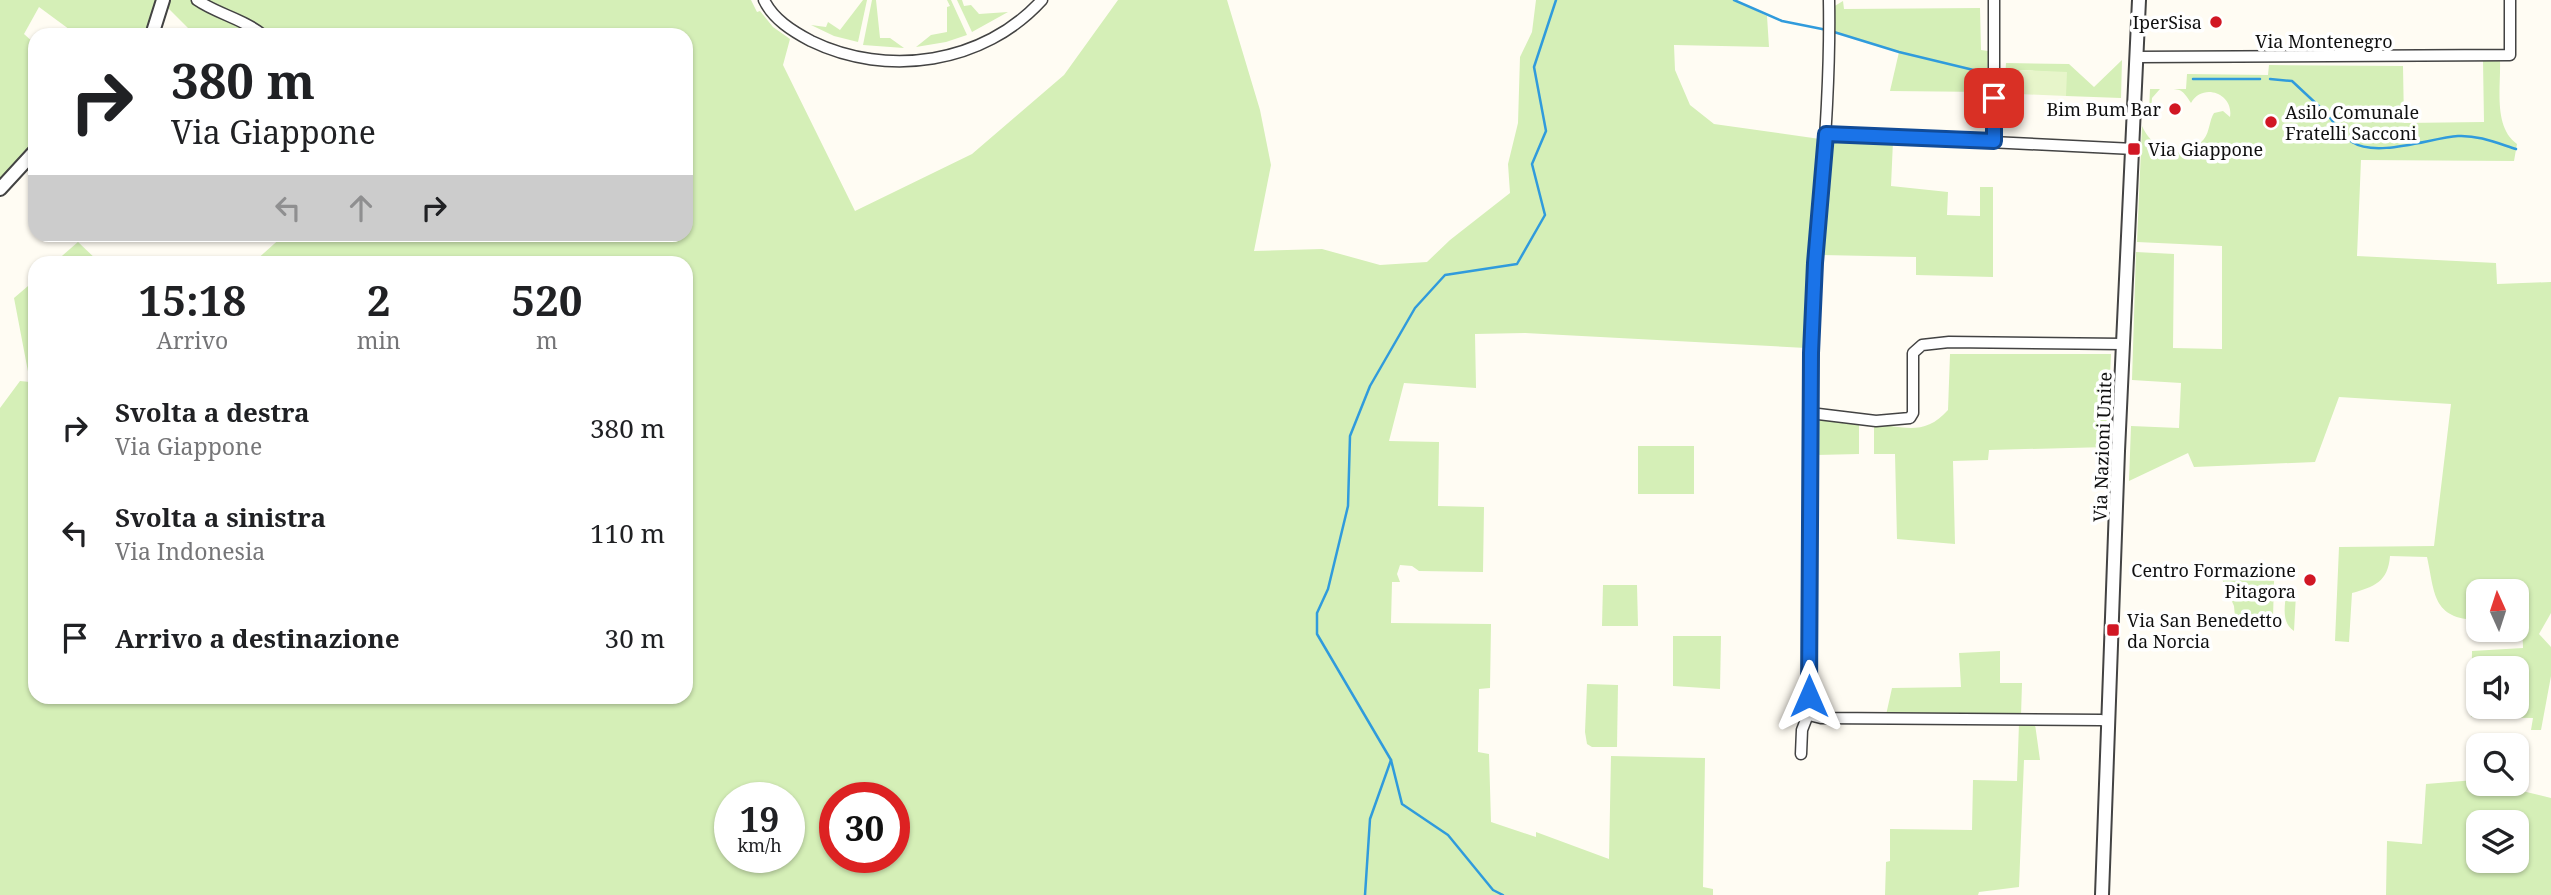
<!DOCTYPE html>
<html lang="it">
<style>
body{margin:0;font-family:"Noto Serif",serif;background:#f6f6f6;color:#202124;height:100vh;display:flex;flex-direction:column;font-size:26px;white-space:nowrap}
*{box-sizing:border-box;margin:0}
p{font-size:23px;color:#757577}
.icon{flex:none;width:38px;height:38px;fill:none;stroke:currentColor;stroke-width:2;stroke-linecap:round;stroke-linejoin:round}
.map{position:relative;flex:1;overflow:hidden}
.panel{position:absolute;left:28px;top:256px;width:665px;height:448px;display:flex;flex-direction:column;background:#fff;border-radius:21px;box-shadow:0 2px 5px #0004}
.panel>*{flex:none}
.top-card{position:absolute;left:28px;top:28px;width:665px;height:214px;border-radius:21px;box-shadow:0 2px 5px #0004;background:#fff;color:#202124;overflow:hidden}
.needle{width:46px;rotate:357deg}
.fabs{position:absolute;left:2466px;top:579px;display:grid;gap:14px}
.fabs a{display:grid;place-items:center;width:63px;height:63px;border-radius:14px;background:#fff;box-shadow:0 2px 5px #0004;font-size:35px}
.speed{position:absolute;left:714px;top:782px;display:flex;gap:14px;font-size:35px;font-weight:700;text-align:center}
.speed>*{display:grid;place-content:center;width:91px;height:91px;border-radius:50%;background:#fff;box-shadow:0 2px 5px #0004;line-height:1}
.speed small{font-size:18px;font-weight:400}
.speed .limit{border:10px solid #d22;background:#fff;color:#111}
.pin{position:absolute;display:grid;place-items:center;width:60px;height:60px;color:#fff;margin:-30px;border-radius:14px;box-shadow:0 4px 10px #0006}
.me{position:absolute;width:77px;margin:-38px;rotate:0deg;stroke-linejoin:round;filter:drop-shadow(0 0 5px #0008)}
.turn{display:flex;align-items:center;gap:24px;height:147px;padding:0 28px;font-size:32px}
.turn .icon{width:91px;height:91px;stroke-width:2.5}
.turn b{display:block;font-size:49px;line-height:60px}
.lanes{display:flex;align-items:center;height:66px;padding:0 28px;background:#0003;justify-content:center;gap:35px;direction:ltr}
.lanes .off{opacity:.35}
.eta{display:flex;justify-content:space-evenly;align-items:center;height:119px;text-align:center}
.eta b{font-size:42px;font-weight:700;line-height:49px}
ul{padding:0;list-style:none}
li{display:flex;align-items:center;gap:21px;height:105px;padding:0 28px}
li div{flex:1}
li b{display:block;font-size:26px}
li em{font-style:normal}
.map>svg:first-child{display:block}
.green{fill:#d5efb7;fill-rule:evenodd}
.pitch{fill:#e7f5ca}
.lines{fill:none;stroke-linecap:round;stroke-linejoin:round}
.stream{stroke:#309bdc;stroke-width:2.5}
.minor-casing{stroke:#434343;stroke-width:13}
.tertiary-casing{stroke:#434343;stroke-width:16}
.minor{stroke:#fff;stroke-width:10}
.tertiary{stroke:#fff;stroke-width:12}
.route-casing{stroke:#114b97;stroke-width:18}
.route{stroke:#1a73e8;stroke-width:12}
.poi-dot{fill:#d11724;stroke:#fff;stroke-width:2.5}
.labels{text-anchor:middle;dominant-baseline:central;stroke-width:7;stroke-linejoin:round;paint-order:stroke}
.poi-label{font-size:18px;fill:#101010;stroke:#fff;text-anchor:end}
.street-label{font-size:18px;fill:#101010;stroke:#fff}
</style>
<div class="map">
<svg width="2551" height="895" viewBox="0 0 2551 895">
<rect width="100%" height="100%" fill="#fffcf3"/>
<g class="green">
<path d="M0 0H158L147 35H77L39 7 24 34 35 44V151L14 164 0 181Z"/>
<path d="M170 0H751L757 12 760 11 773 27 790 39 783 65 855 211 972 154 1064 75 1118 0H1227L1260 110 1271 165 1254 251 1322 249 1380 265 1427 262 1450 240 1510 193 1508 164 1518 123 1520 57 1532 32 1536 0H1734L1767 16 1769 47 1674 45 1675 70 1690 105 1714 124 1820 139 1806 348 1525 333 1475 334 1476 388 1404 383 1389 441 1439 442 1438 506 1484 507 1483 572 1419 571 1412 566 1400 565 1397 574 1400 582H1392L1391 623 1491 624 1490 688 1479 689 1478 752 1489 754 1491 822 1536 837V832L1609 859 1611 756 1705 758 1703 887 1713 889V895H0V408L20 381 30 382 14 298 35 280V696H686V262H254L284 235 686 234V35H195L167 7ZM730 798H789V858H730ZM835 798H894V858H835Z"/>
<path d="M863 0H867L858 42 834 36 811 25 826 27 828 22 840 30Z"/>
<path d="M872 0H876L880 38H890L904 48 863 45Z"/>
<path d="M947 0H951L967 35 946 42 916 47 931 35 947 32V7L950 6Z"/>
<path d="M957 0H962L964 6 971 5 979 14 1008 12 972 32Z"/>
<path d="M1843 1 1844 9 1980 8 1981 50 1988 51 1987 92 1890 91 1899 52 1834 32 1833 7Z"/>
<path d="M2122 60 2121 98 2066 96V73L2021 70 2019 94 2004 93 2006 63 2069 64 2094 87Z"/>
<path d="M2483 61H2500C2501 87 2493 127 2517 144L2514 161 2361 160 2357 256 2496 263 2497 284 2551 282V613L2539 634 2551 647V676L2541 730H2531L2533 718 2471 717 2472 651 2523 648 2522 622H2517L2516 592H2478V620C2432 619 2435 593 2427 557L2390 556C2388 582 2374 587 2352 593L2349 642 2335 641 2339 547 2434 546 2451 404 2339 397 2315 462 2194 467 2188 453 2129 481 2131 426 2179 428 2181 383 2132 380 2136 252 2174 254 2173 348 2222 349V246L2137 242 2142 126C2154 152 2183 164 2204 139 2210 131 2209 121 2214 113L2223 111 2230 117C2234 94 2203 82 2191 103 2181 87 2180 89 2160 89L2152 98 2151 112H2149L2150 89H2186L2187 74 2268 75 2269 65 2403 66 2404 123 2484 122ZM2478 668H2516V707H2478Z"/>
<path d="M1831 137 1893 141 1891 186 1948 192 1947 215 1980 216V187H1993V277L1916 275V257L1822 255 1820 249 1829 140Z"/>
<path d="M78 242 99 262H55Z"/>
<path d="M1950 354H2111L2107 447 1989 450 1988 460 1953 461 1955 544 1897 539 1895 454H1874V424C1905 427 1925 436 1948 410Z"/>
<path d="M1816 418 1859 424V454L1816 455Z"/>
<rect x="1638" y="446" width="56" height="48"/>
<path d="M2222 579 2274 581 2273 619 2235 617 2234 606Z"/>
<path d="M1603 585H1637L1638 626H1602Z"/>
<path d="M2286 593 2296 594 2294 631C2281 622 2285 607 2286 593Z"/>
<path d="M1673 636H1721L1720 689 1673 686Z"/>
<path d="M2000 651V683H2022L2021 716 1886 715 1892 688 1961 687 1959 653Z"/>
<path d="M1587 684 1618 685 1617 747H1592L1587 744 1585 732Z"/>
<path d="M2019 723 2035 724 2040 760H2024L2019 887 1979 892 1978 895H1885L1886 862 1890 861V829L1972 830 1973 780 2017 781Z"/>
<path d="M2475 780 2478 781V784H2493L2551 798V895H2386L2387 841 2422 844 2426 784ZM2478 822H2516V861H2478Z"/>
</g>
<path class="pitch" d="M2020 70 2067 72 2066 96 2019 94Z"/>
<g class="lines">
<g class="stream">
<path d="M1734 0 1782 21 1827 30"/>
<path d="M1834 32 1899 52 1986 73"/>
<path d="M2193 79H2260"/>
<path d="M2270 79 2292 81 2323 110"/>
<path d="M2330 118C2336 125 2343 136 2352 142 2377 158 2430 138 2458 136 2478 135 2497 143 2516 149"/>
<path d="M1365 895 1370 819 1391 760"/>
<path d="M1503 895 1493 890 1448 835 1402 804 1391 760 1317 634V613L1328 589 1348 506 1350 436 1370 386 1415 308 1445 275 1517 264 1545 215 1532 164 1546 131 1534 67 1556 0"/>
</g>
<g class="minor-casing">
<g id="minor">
<path d="M197 0C217 14 244 19 263 35"/>
<path d="M764 0C773 19 792 31 811 41 887 78 984 64 1042 0"/>
<path d="M2137 57 2510 55V0"/>
<path d="M1826 134 2134 149"/>
<path d="M1994 141V0"/>
<path d="M1810 413 1876 421 1910 418 1913 413V353L1922 345 1949 342 2123 344"/>
<path d="M1809 712 1813 716 1821 718 2101 720 2109 722"/>
<path d="M1801 754 1802 730 1809 712C1809 581 1807 449 1813 318 1818 212 1831 107 1829 0"/>
</g>
</g>
<g class="tertiary-casing">
<g id="tertiary">
<path d="M152 35 163 0"/>
<path d="M0 189 35 151"/>
<path d="M2102 895 2118 451 2139 0"/>
</g>
</g>
<use href="#minor" class="minor"/>
<use href="#tertiary" class="tertiary"/>
</g>
<g class="lines">
<g class="route-casing">
<path id="route" d="M1809 696 1811 353 1815 263 1826 134 1994 141V98"/>
</g>
<use href="#route" class="route"/>
</g>
<g class="poi-dot">
<circle cx="2216" cy="22" r="7"/>
<circle cx="2175" cy="109" r="7"/>
<circle cx="2271" cy="122" r="7"/>
<rect x="2127" y="142" width="14" height="14" rx="3.5"/>
<circle cx="2310" cy="580" r="7"/>
<rect x="2106" y="623" width="14" height="14" rx="3.5"/>
</g>
<g class="labels">
<g class="poi-label">
<text x="2202" y="22">IperSisa</text>
<text x="2161" y="109">Bim Bum Bar</text>
<text x="2285" y="112" text-anchor="start">Asilo Comunale<tspan x="2285" dy="21">Fratelli Sacconi</tspan></text>
<text x="2148" y="149" text-anchor="start">Via Giappone</text>
<text x="2296" y="570">Centro Formazione<tspan x="2296" dy="21">Pitagora</tspan></text>
<text x="2127" y="620" text-anchor="start">Via San Benedetto<tspan x="2127" dy="21">da Norcia</tspan></text>
</g>
<g class="street-label">
<text x="2324" y="41">Via Montenegro</text>
<text transform="translate(2102 447) rotate(-88)">Via Nazioni Unite</text>
</g>
</g>
</svg>
<div class="fabs">
<a><svg class="needle" viewBox="-14 -14 28 28"><path d="M0-13l5 13h-10z" fill="#e53935"/><path d="M0 13l5-13h-10z" fill="#757577"/></svg></a>
<a><svg class="icon" aria-label="sound" viewBox="0 0 24 24"><path d="M4 9h4l5-4v14l-5-4H4zM17 9q2 3 0 6"/></svg></a>
<a><svg class="icon" aria-label="search" viewBox="0 0 24 24"><circle cx="10" cy="10" r="6"/><path d="M15 15l6 6"/></svg></a>
<a><svg class="icon" aria-label="layers" viewBox="0 0 24 24"><path d="M12 4l9 5-9 5-9-5zM3 14l9 5 9-5"/></svg></a>
</div>
<div class="speed"><div>19<small>km/h</small></div><div class="limit">30</div></div>
<div class="pin" style="left:1994px;top:98px;background:#d93025"><svg class="icon" aria-label="arrive" viewBox="0 0 24 24"><path d="M6 21V4h12l-3 4 3 4H6"/></svg></div>
<svg class="me" style="left:1809px;top:696px" viewBox="-20 -20 40 40"><path d="M0-17L14 15 0 8-14 15z" fill="#1a73e8" stroke="#fff" stroke-width="4"/></svg>
<div class="top-card">
<div class="turn"><svg class="icon" aria-label="right" viewBox="0 0 24 24"><path d="M7 20v-9h11M14 6l5 5-5 5"/></svg><div><b>380 m</b>Via Giappone</div></div>
<div class="lanes"><svg class="icon off" aria-label="left" viewBox="0 0 24 24"><path d="M17 20v-9H6M10 6l-5 5 5 5"/></svg><svg class="icon off" aria-label="ahead" viewBox="0 0 24 24"><path d="M12 20V5M6 11l6-6 6 6"/></svg><svg class="icon" aria-label="right" viewBox="0 0 24 24"><path d="M7 20v-9h11M14 6l5 5-5 5"/></svg></div>
</div>
<section class="panel">
<div class="eta">
<div><b>15:18</b><p>Arrivo</p></div>
<div><b>2</b><p>min</p></div>
<div><b>520</b><p>m</p></div>
</div>
<ul>
<li><svg class="icon" aria-label="right" viewBox="0 0 24 24"><path d="M7 20v-9h11M14 6l5 5-5 5"/></svg><div><b>Svolta a destra</b><p>Via Giappone</p></div><em>380 m</em></li>
<li><svg class="icon" aria-label="left" viewBox="0 0 24 24"><path d="M17 20v-9H6M10 6l-5 5 5 5"/></svg><div><b>Svolta a sinistra</b><p>Via Indonesia</p></div><em>110 m</em></li>
<li><svg class="icon" aria-label="arrive" viewBox="0 0 24 24"><path d="M6 21V4h12l-3 4 3 4H6"/></svg><div><b>Arrivo a destinazione</b></div><em>30 m</em></li>
</ul>
</section>
</div>
